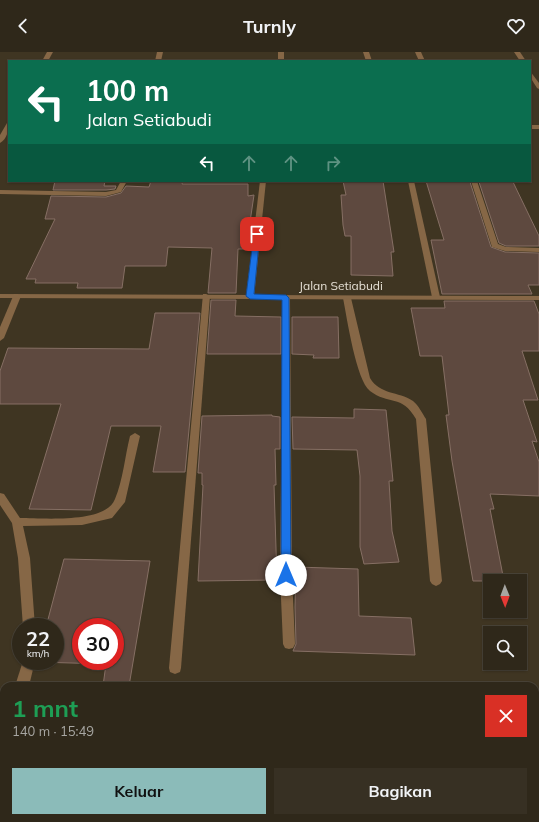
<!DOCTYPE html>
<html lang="id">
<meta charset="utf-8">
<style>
body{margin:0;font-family:Mulish,sans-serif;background:#373023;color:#f1f3f6;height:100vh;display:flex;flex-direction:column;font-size:15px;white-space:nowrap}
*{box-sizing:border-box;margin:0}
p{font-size:13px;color:#a7a6a2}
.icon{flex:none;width:22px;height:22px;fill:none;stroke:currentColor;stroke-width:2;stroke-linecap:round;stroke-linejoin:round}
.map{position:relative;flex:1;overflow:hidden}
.panel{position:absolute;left:0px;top:630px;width:539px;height:140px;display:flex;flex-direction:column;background:#2f281a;border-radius:12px 12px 0 0;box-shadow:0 1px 3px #0004,0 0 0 1px #4a4439}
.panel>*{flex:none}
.hud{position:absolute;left:8px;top:8px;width:523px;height:122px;border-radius:0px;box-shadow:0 1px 3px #0004,0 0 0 1px #4a4439;background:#0b6e4f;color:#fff;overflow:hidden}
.needle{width:26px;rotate:179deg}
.fabs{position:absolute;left:483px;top:522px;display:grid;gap:8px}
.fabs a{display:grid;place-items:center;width:44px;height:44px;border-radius:0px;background:#2f281a;box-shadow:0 1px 3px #0004,0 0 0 1px #4a4439;font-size:20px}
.speed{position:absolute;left:12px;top:566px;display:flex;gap:8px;font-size:20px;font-weight:700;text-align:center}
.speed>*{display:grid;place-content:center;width:52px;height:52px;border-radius:50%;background:#2f281a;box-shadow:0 1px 3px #0004,0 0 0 1px #4a4439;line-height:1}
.speed small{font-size:10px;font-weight:400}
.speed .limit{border:6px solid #d22;background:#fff;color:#111}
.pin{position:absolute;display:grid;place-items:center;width:34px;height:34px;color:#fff;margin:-17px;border-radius:8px;box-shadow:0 2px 6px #0006}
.me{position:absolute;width:44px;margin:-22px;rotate:0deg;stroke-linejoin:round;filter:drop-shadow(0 0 3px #0008)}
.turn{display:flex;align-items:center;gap:14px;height:84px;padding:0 12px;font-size:18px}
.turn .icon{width:52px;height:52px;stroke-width:2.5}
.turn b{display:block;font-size:28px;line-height:34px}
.lanes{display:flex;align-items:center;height:38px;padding:0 12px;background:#0003;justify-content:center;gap:20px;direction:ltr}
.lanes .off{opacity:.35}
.round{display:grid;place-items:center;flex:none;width:42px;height:42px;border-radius:0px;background:#373023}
.head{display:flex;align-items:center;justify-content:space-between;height:68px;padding:0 12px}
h1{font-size:24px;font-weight:700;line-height:30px;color:#1e9e55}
.action{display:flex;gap:8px;margin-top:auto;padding:8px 12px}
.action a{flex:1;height:46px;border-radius:0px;background:#8bbbb9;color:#111;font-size:16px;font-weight:700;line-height:46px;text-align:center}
.action a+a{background:#373023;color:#f1f3f6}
header{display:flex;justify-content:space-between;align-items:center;height:52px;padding:0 12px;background:#2f281a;font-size:18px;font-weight:700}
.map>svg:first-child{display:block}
.building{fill:#5e493f;stroke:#866f64;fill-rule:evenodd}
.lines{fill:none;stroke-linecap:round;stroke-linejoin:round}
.service{fill:#866746;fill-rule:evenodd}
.minor{fill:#866746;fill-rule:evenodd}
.tertiary{fill:#866746;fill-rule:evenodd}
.route{fill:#1a73e8;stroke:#114b97}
.labels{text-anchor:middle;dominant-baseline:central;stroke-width:3.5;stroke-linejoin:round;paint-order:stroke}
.street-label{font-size:12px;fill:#e5dfd4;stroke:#3f3522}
</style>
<header><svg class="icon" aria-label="back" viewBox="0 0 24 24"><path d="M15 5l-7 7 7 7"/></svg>Turnly<svg class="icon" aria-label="heart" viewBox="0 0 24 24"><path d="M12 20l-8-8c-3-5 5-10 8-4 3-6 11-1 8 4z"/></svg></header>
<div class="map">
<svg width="539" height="770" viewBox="0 0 539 770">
<rect width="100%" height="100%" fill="#3f3522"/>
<g class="building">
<path d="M55 129H105L104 134H116L115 137 106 138H53Z"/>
<path d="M151 129H183L182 132H248V144L254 143 246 197H238L236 241H208L212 196 168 195 166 214H125L122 236H77L78 231H35L36 227H26L55 167H45L51 144 106 145 121 141 126 134 149 135Z"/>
<path d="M343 129H383L394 200H391L393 224 351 223V184H345L343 173 341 143H346Z"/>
<path d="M426 129 470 130 491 195 505 200 539 201V233H528L532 242H442L431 188H444Z"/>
<path d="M479 130H513L539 184V194H506L499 191Z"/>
<path d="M211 248H236L235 264 281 265V302H207Z"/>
<path d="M444 249H534L539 262V299H522L538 348H523L537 390 532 389 539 410V444L490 442 494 457H490L504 529H473L452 409 446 363H449L442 304H420L411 256H445Z"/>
<path d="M155 261H200L185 420H153L161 374H111L91 458 29 457 61 352H0V319L8 296 149 297Z"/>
<path d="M292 265H338L339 306H313L314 303 292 302Z"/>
<path d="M354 357 386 358 393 429H389L392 479 399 510 364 512 360 495V424L357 398 293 397 292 365 354 366Z"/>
<path d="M272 363V364L280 365V397H275L276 433H274L277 528 198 529 203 433H202V421H198L202 364Z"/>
<path d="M64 507 150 509 129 634H103L106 612 37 610 55 609V575H46ZM81 575H115V609H81Z"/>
<path d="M296 515 358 517 359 564 411 566 415 603 293 599 296 592 295 555Z"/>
</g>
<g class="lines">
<g class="service">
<path d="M14 242H17L21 244 4 286 0 289V275Z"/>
<path d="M135 381 140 384 125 450 112 466 82 473 23 474 30 506 35 575H23L18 506 12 471 0 453V441L4 442 20 466C42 466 106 472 115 447 123 428 125 404 130 384Z"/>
<path d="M23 609H35L29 634H15Z"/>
<path d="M4 685V708L0 710V686Z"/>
</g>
<g class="minor">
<path d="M47 0H53L48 9H42Z"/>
<path d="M157 0H163L161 9H155Z"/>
<rect x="278" y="0" width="6" height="9"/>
<path d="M363 0H369L372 9H366Z"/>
<path d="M415 0H421L425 9H419Z"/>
<path d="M514 0H520L526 9H520Z"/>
<path d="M530 19 539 31V37L537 36 530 25Z"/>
<path d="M9 70C9 78 7 87 0 91V83L7 71Z"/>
<rect x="530" y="73" width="9" height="4"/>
<path d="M121 129H127L121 140 106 144 0 142V138L106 140 116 138Z"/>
<path d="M260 129H266L254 245 250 247 246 245Z"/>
<path d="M408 129H414L440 245 439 247H433L432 245Z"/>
<path d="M471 129H477L498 192 506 195 539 196V200L505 199 492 195Z"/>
<path d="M203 242H206L210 244 181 616 180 620 175 622 170 620 169 616Z"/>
<path d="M283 244H289L290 246 292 523 295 592 293 596 289 597 285 596 283 592 280 523Z"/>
<path d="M344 244H350L351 246 370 326C380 343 398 339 413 349 419 354 422 361 426 367L442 529 440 532 436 534 432 532 430 529 416 367C402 342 388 353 370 339 356 328 347 266 343 246Z"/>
</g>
<path class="tertiary" d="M0 242 539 244V248L0 246Z"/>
</g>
<path class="route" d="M254 181 260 182 254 242 286 243 289 246 291 523 286 527 281 523 282 248 250 247 246 244Z"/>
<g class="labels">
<g class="street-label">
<text x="341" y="233">Jalan Setiabudi</text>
</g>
</g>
</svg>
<div class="fabs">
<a><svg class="needle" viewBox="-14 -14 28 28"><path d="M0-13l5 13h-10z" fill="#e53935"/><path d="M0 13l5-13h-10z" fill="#a7a6a2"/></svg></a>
<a><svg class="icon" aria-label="search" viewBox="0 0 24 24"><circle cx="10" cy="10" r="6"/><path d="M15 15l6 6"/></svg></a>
</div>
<div class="speed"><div>22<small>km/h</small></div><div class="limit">30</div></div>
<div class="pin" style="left:257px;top:182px;background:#d93025"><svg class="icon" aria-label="arrive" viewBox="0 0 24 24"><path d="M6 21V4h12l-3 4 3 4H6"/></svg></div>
<svg class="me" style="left:286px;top:523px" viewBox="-20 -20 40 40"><circle r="19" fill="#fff"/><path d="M0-13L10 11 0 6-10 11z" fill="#1a73e8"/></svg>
<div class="hud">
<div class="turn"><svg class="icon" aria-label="left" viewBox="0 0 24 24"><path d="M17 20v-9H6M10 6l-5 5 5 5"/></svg><div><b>100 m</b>Jalan Setiabudi</div></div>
<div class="lanes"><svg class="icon" aria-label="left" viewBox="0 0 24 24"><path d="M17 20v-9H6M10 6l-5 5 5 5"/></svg><svg class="icon off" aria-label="ahead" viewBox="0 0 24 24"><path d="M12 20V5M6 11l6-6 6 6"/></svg><svg class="icon off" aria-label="ahead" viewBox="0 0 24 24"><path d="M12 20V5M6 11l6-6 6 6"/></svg><svg class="icon off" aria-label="right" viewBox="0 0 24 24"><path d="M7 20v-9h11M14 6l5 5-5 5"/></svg></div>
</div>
<section class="panel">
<div class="head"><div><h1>1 mnt</h1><p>140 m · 15:49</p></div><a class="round" style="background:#d93025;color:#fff"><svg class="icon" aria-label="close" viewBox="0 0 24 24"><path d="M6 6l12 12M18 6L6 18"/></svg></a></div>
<div class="action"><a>Keluar</a><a>Bagikan</a></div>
</section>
</div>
